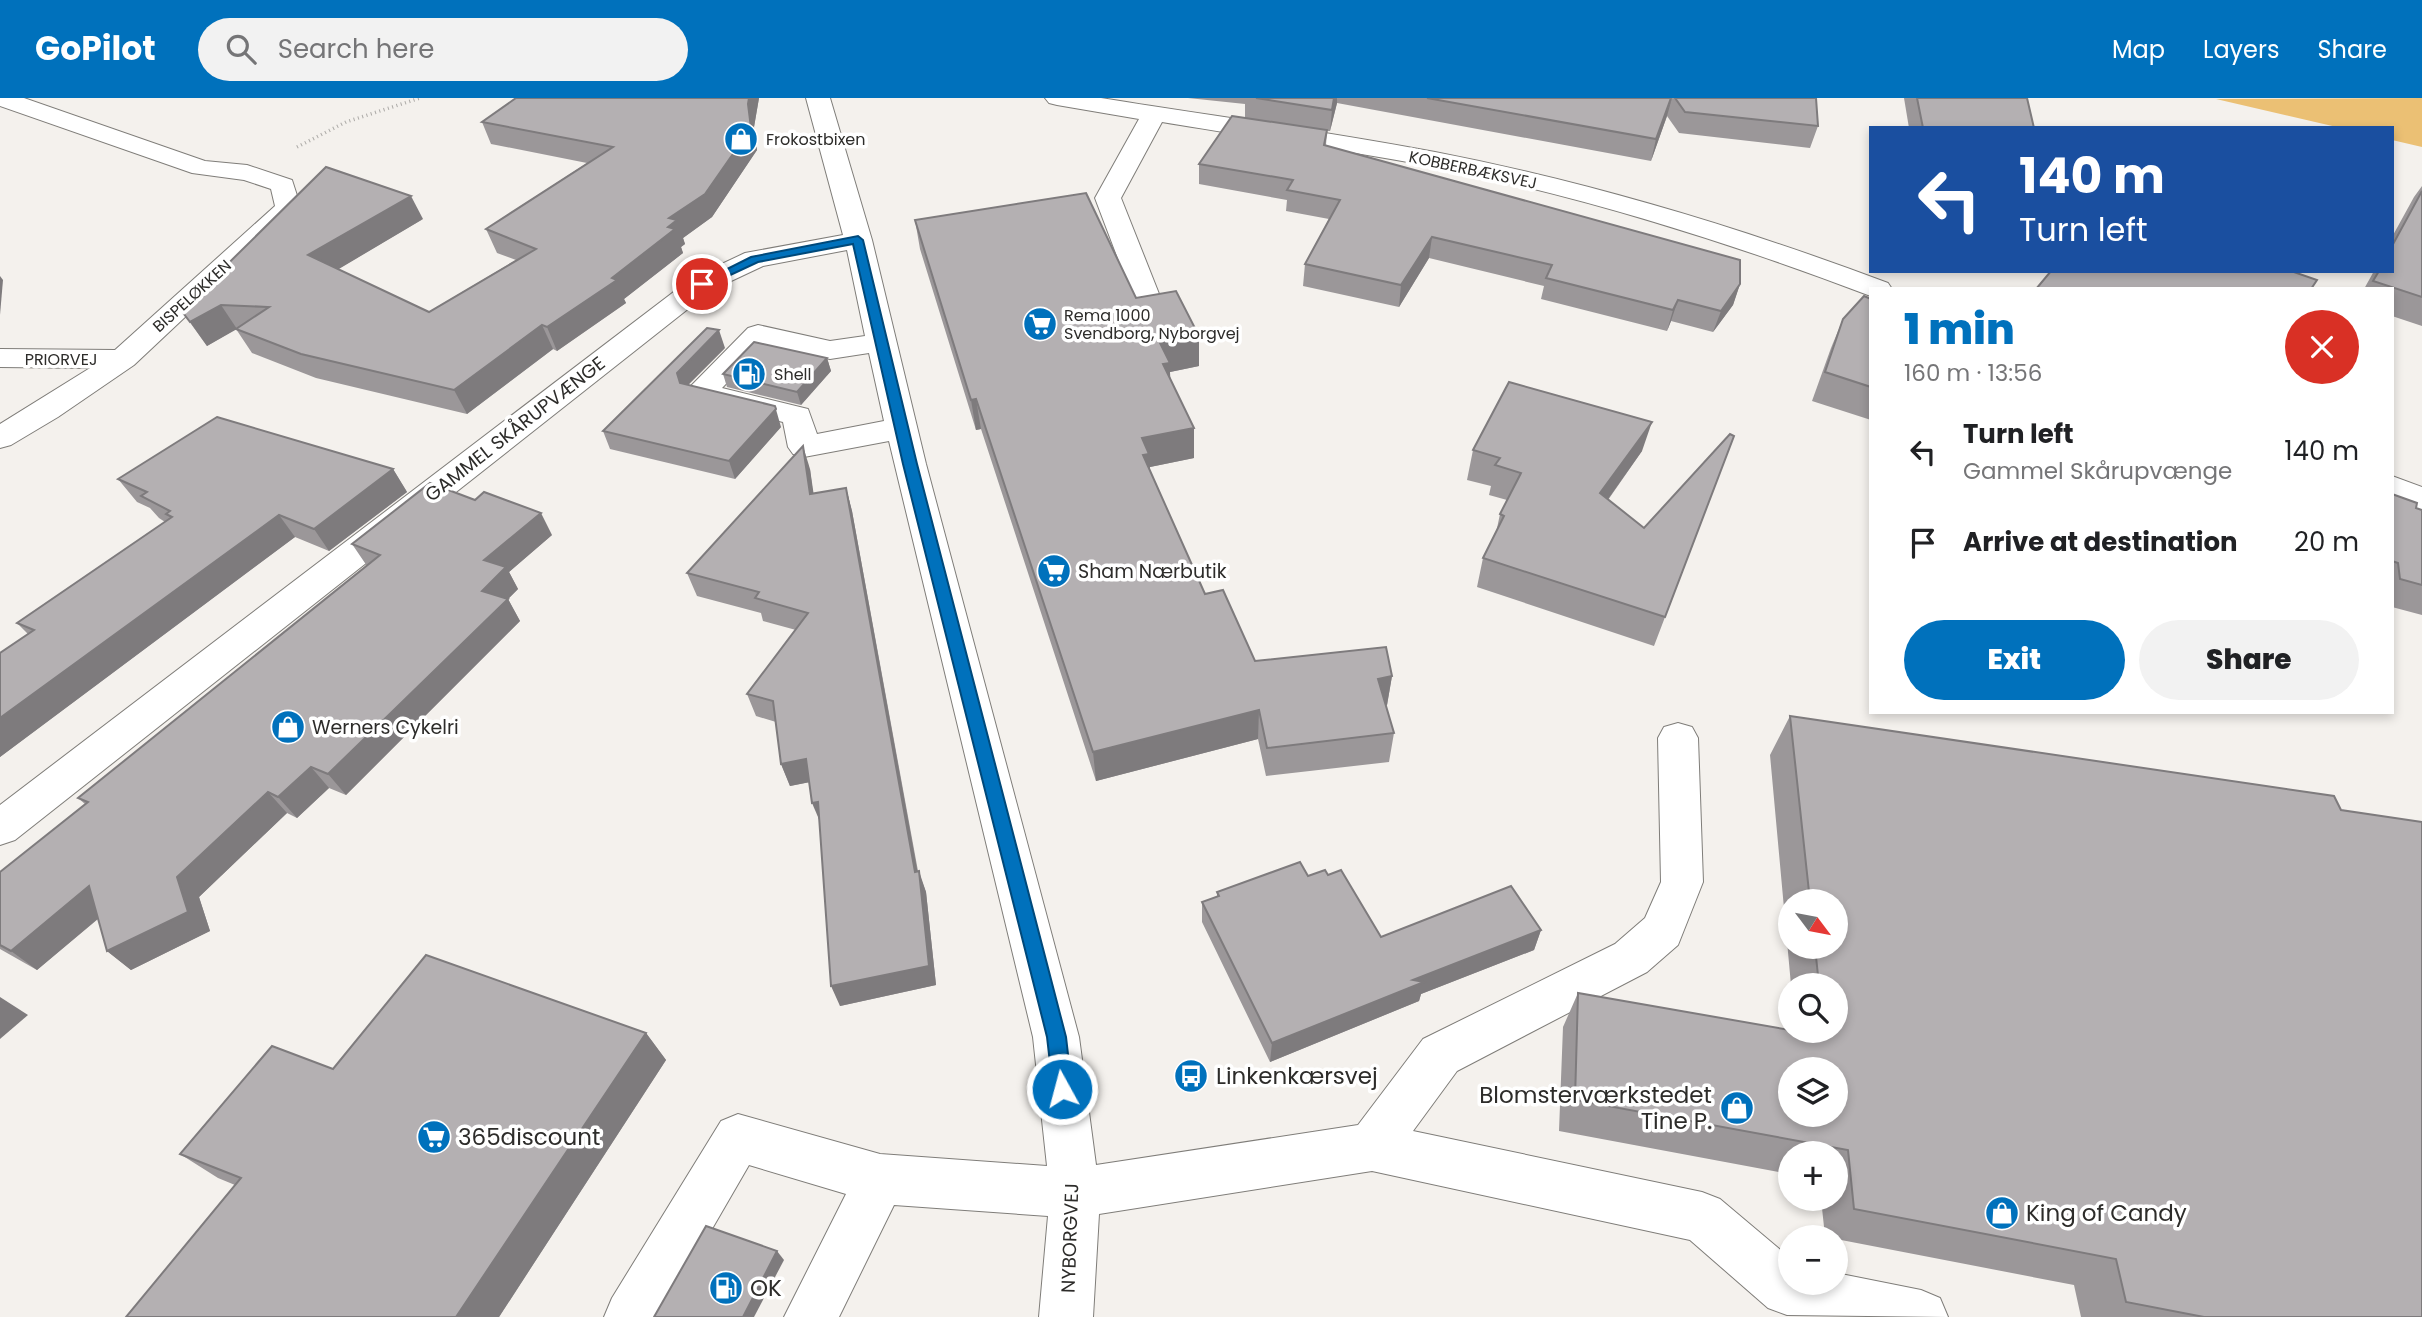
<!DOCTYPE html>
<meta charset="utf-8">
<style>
body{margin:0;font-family:Poppins,sans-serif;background:#f2f2f2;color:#202124;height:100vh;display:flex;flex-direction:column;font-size:26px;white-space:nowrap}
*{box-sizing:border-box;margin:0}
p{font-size:23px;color:#757577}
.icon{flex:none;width:38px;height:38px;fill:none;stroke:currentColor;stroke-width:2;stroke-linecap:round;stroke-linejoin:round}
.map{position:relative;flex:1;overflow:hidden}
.sheet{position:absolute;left:1869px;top:189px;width:525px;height:427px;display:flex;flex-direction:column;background:#fff;border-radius:0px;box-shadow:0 4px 10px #0003}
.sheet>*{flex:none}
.top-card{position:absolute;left:1869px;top:28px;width:525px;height:147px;border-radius:0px;box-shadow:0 4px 10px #0003;background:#1a4fa0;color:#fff;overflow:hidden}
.needle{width:46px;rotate:122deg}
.fabs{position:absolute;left:1778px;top:791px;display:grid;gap:14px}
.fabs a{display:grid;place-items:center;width:70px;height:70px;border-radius:50%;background:#fff;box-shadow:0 4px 10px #0003;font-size:35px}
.pin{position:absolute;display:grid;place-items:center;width:60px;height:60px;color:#fff;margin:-30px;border:4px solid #fff;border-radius:50%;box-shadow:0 2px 7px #0007}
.me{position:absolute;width:77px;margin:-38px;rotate:353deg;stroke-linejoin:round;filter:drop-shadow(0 0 5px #0008)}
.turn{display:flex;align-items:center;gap:24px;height:147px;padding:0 35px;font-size:32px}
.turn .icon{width:91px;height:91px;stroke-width:2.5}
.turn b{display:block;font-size:49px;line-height:60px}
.round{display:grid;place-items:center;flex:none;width:74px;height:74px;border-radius:37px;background:#f2f2f2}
.overview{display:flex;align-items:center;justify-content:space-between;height:119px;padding:0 35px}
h1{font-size:42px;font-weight:800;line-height:52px;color:#0071bc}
.action{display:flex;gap:14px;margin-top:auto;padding:14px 35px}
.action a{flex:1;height:80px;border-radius:42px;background:#0071bc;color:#fff;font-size:28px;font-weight:800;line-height:80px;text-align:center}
.action a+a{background:#f2f2f2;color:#202124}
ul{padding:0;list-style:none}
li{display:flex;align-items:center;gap:21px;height:91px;padding:0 35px}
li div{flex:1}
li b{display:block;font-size:26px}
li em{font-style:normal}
header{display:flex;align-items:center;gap:42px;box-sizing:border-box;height:98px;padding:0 35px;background:#0071bc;color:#fff}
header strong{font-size:33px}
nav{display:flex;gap:38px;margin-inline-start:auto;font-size:24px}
.search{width:490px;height:63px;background:#f2f2f2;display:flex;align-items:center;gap:18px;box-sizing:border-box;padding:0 24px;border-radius:38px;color:#757577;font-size:26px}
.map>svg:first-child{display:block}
.green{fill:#ebc074}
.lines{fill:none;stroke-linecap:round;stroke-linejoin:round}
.minor-casing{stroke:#7f7d79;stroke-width:2}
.path{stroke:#acaaa7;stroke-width:3.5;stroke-dasharray:1 3.5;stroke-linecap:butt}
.minor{fill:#fff;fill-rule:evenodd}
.wall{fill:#9b9799;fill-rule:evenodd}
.shaded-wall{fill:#7e7b7d}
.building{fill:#b4b0b2;stroke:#7e7b7d;stroke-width:2;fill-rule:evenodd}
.route{fill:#0071bc;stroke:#00497a;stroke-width:2}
.labels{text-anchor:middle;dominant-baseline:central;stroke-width:7;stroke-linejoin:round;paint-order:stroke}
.far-poi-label{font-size:16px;fill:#2d2c2a;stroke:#fff;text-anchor:start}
.far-street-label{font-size:16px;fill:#2d2c2a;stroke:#fff}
.street-label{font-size:19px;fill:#2d2c2a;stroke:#fff}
.poi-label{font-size:19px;fill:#2d2c2a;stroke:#fff;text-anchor:start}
.near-poi-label{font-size:23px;fill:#2d2c2a;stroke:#fff;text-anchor:start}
</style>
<header>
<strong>GoPilot</strong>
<div class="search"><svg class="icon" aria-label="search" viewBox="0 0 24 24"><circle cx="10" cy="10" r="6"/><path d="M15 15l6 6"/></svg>Search here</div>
<nav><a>Map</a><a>Layers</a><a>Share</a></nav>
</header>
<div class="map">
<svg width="2422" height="1219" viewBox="0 0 2422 1219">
<rect width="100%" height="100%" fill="#f4f1ed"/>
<path class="green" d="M2422 0V49L2392 42V30H2341L2216 1Z"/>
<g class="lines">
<g class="minor-casing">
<g id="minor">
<path d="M0 0H24L205 63 247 67 292 82 301 110 134 267 58 319 11 347 0 350V326L90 270 0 269V251L115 252 275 108 271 91 244 82 192 75 0 8Z"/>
<path d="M806 0H830L872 142 926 366 1079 939 1096 1067 1358 1027 1423 941 1615 846 1645 820 1661 784 1658 640 1664 629 1678 625 1692 629 1698 640 1703 784 1678 847 1647 874 1457 973 1413 1033 1702 1094 1720 1101 1790 1160V1185H1836V1175L1921 1192 1940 1200 1948 1219 1787 1217 1768 1210 1690 1142 1372 1073 1099 1116 1093 1219H1039L1048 1118 894 1107 839 1219H784L846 1096 749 1067 661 1219H604L612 1200 721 1023 738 1016 880 1056 1047 1068 1033 939 889 343 804 359 793 356 788 349 783 324 689 301 685 294 748 230 758 227 830 243 865 238 847 152 763 168 712 192 15 742 0 747V707L692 180 745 155 843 137ZM764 246 830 261 869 255 884 323 817 336 808 311 722 290Z"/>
<path d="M1045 0H1101C1212 18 1325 33 1435 54 1589 84 1742 130 1888 185L1892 191H1871V198L1868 197C1732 145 1578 97 1435 69 1344 52 1252 39 1162 24L1121 100 1167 216 1163 222 1153 225 1143 222 1139 216 1095 100 1139 21 1057 7 1049 5Z"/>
<path d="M2392 378 2422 389V412L2392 402Z"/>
</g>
</g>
<path class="path" d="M297 49 346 24 420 0"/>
<use href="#minor" class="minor"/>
</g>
<g class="wall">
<path d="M516 0H759L754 29 757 52 712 119 683 140 685 146 681 149 683 155 624 201 626 205 557 253 553 251 467 316 316 280 252 255 236 231 207 248 181 212 423 121 338 171 429 214 516 162 497 155 486 131 587 65 491 46 482 24Z"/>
<path d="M1188 0H1816L1818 28 1810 50 1679 35 1667 18 1651 63 1337 5 1330 33H1327L1326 47 1740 186 1733 207 1713 234 1671 223 1667 233 1541 201 1544 188 1429 160 1399 209 1303 188 1305 166 1329 121 1286 113 1287 102 1199 86V66L1245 20V6Z"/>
<path d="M1904 0H2027L2034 30H1909Z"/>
<path d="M2422 88V228L2392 218V191H2364L2374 173H2392V139L2414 99Z"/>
<path d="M915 122 1136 200 1199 238V268L1170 274V281L1194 330V360L1150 369V374L1205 496 1255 563 1392 578 1387 607 1386 608 1394 635 1389 664 1266 678 1258 641 1096 683 981 331 976 332 920 151Z"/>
<path d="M1871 201V322L1812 303 1831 250 1843 221Z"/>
<path d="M725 250 688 287 781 329 735 381 610 351 603 333Z"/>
<path d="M827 260 831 273 801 307 727 289 723 276Z"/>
<path d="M1734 338 1654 548 1477 489 1483 460 1496 435 1500 416 1507 402 1489 397 1491 388 1467 382 1473 352 1642 353 1608 402 1644 430Z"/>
<path d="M393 371 407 394 329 453 295 439 0 659V555L28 536 17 525 165 424 159 420 150 410 137 404 118 381Z"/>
<path d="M810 371 813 396 846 390 852 413 918 773 926 794 936 887 840 908 819 722 810 684 790 688 781 666 776 624 756 618 747 596 796 532 763 523 761 515 697 498 687 475Z"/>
<path d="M2392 396 2416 410 2422 412V517L2392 509Z"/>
<path d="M552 437 509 474 518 491 508 501 520 523 346 697 329 690 297 720 287 715 199 799 210 833 131 872 107 853 98 821 37 872 0 851V774L85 706 78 700 367 468 352 446Z"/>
<path d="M1790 618 2422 1219H2081L2074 1187 1836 1141V1139L1825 1138 1821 1101H1836V1055H1790V1076L1559 1033 1563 929 1578 895 1790 933H1836V887H1791L1770 657ZM1790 803H1836V849H1790Z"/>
<path d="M1328 777 1381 839 1541 832 1534 852 1421 896 1419 903 1270 964 1202 824V804L1217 799V794L1308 778Z"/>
<path d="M646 935 666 962 499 1219H126L235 1087 218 1080 180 1056 333 971Z"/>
</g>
<g class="shaded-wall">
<path d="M749 0H759L754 29 757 52 712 119 683 140 685 146 681 149 683 155 624 201 626 205 557 253 547 229 612 180 668 129 669 120 748 6Z"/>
<path d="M1334 0H1337V5L1330 33 1332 12Z"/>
<path d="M1672 0 1667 18 1651 63 1656 41Z"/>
<path d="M411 98 423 121 322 181 308 157Z"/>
<path d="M1432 139 1429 160 1399 209 1401 187Z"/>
<path d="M0 178 3 182 0 217Z"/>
<path d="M1740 186 1733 207 1713 234 1721 213Z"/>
<path d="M1678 202 1671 223 1667 233 1673 212Z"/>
<path d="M221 207 237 231 207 248 190 224Z"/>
<path d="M542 227 553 251 467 316 454 292Z"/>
<path d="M719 232 725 250 683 292 677 275Z"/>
<path d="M1199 238V268L1170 274 1171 295 1164 296 1160 245Z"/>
<path d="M827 260 831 273 801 307 797 294Z"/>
<path d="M976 301 981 331 976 332 971 302Z"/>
<path d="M775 308 781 329 735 381 729 363Z"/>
<path d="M1652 324 1642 353 1591 425 1600 395Z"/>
<path d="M1194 330V360L1150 369V386L1144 388 1142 340Z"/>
<path d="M803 348 810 371 817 419 810 396Z"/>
<path d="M393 371 407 394 329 453 314 431Z"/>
<path d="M846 390 852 413 921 793 919 773 926 794 936 887 840 908 831 888 915 774Z"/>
<path d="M541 415 552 437 509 474 518 491 508 501 520 523 346 697 328 676 482 493 484 462Z"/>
<path d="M279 417 295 439 0 659V620Z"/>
<path d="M1392 578 1387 607 1374 611 1378 581Z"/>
<path d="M1259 612 1258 641 1096 683 1093 654Z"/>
<path d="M806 661 815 683 790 688 781 666Z"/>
<path d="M311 669 329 690 297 720 278 699Z"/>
<path d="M268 694 287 715 199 799 210 833 131 872 107 853 177 779Z"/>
<path d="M818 704 821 726 812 705Z"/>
<path d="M89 788 113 808 37 872 11 853Z"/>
<path d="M1541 832 1534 852 1421 896 1419 903 1270 964 1272 945 1413 882Z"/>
<path d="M0 899 28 917 0 941Z"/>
<path d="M646 935 666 962 499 1219H456Z"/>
<path d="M777 1153 784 1162 754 1219H743Z"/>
</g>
<g class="building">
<path d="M516 0H749L748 6 751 30 705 96 669 120 677 122 668 129 675 131 612 180 617 182 547 229 542 227 454 292 301 256 236 231 269 209 221 207 190 224 181 212 326 69 411 98 308 157 429 214 536 151 486 131 613 49 482 24Z"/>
<path d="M1256 0H1334L1332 12Z"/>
<path d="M1427 0H1671L1656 41Z"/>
<path d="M1675 0H1816L1818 28 1685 14Z"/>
<path d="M1917 0H2027L2034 30H1923Z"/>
<path d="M1232 18 1327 32 1324 47 1740 162V186L1721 213 1678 202 1673 212 1546 180 1552 167 1432 139 1401 187 1305 166 1340 102 1287 92 1293 82 1199 66Z"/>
<path d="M2422 93V199L2373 183 2379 173H2392V148Z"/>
<path d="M1086 95 1136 200 1176 193 1199 238 1160 245 1170 265 1163 266 1194 330 1142 340 1149 356 1143 357 1205 496 1223 492 1255 563 1386 549 1392 578 1378 581 1394 635 1267 650 1259 612 1093 654 976 301 971 302 915 122Z"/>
<path d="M2051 173H2291L2317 182 2311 191H2036Z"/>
<path d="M1864 198 1871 201V289L1825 274 1843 221Z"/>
<path d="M707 230 719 232 677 275 680 285 775 308 776 311 729 363 603 333Z"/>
<path d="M754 244 827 260 797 294 723 276Z"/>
<path d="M1509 284 1652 324 1600 395 1644 430 1730 336 1734 338 1665 519 1483 460 1504 418 1500 416 1521 375 1495 367 1500 360 1473 352Z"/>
<path d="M217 319 393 371 314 431 279 417 0 620V555L34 532 17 525 172 419 166 416 170 413 141 398 147 394 118 381Z"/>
<path d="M803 348 810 396 846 390 915 774 919 773 929 868 831 888 818 704 812 705 806 661 781 666 773 603 747 596 808 515 755 500 759 494 687 475Z"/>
<path d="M430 385 475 402 484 394 541 415 484 462 506 469 482 493 508 501 328 676 311 669 278 699 268 694 177 779 188 814 107 853 89 788 11 853 0 847V774L88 704 78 700 380 457 352 446Z"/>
<path d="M2392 396 2417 405 2416 410 2422 412V487L2400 481 2398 465 2392 463Z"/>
<path d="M1790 618 2334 698 2341 712 2422 724V1219H2204L2126 1204 2116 1161 1854 1111 1848 1052 1575 1002 1578 895 1790 932V933L1824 937 1823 933H1836V887H1819L1815 849H1836V803H1810ZM1790 971H1836V1017H1790Z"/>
<path d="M1300 764 1308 778 1325 772 1328 777 1341 772 1381 839 1511 788 1541 832 1413 882 1424 884 1272 945 1202 804 1219 798 1217 794Z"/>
<path d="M426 857 646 935 456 1219H126L241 1080 180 1056 272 948 333 971Z"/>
<path d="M706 1128 777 1153 743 1219H654Z"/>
</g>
<path class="route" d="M858 138 863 142 917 366 1066 939 1072 991 1069 998 1062 1000 1055 998 1053 991 1047 939 903 366 853 146 758 164 707 188 697 186 751 159Z"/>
<defs>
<g id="shop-disc" transform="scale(1.75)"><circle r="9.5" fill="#0071bc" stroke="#fff"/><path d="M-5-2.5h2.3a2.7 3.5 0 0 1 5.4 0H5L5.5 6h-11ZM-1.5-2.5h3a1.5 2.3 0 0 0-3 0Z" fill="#fff"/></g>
<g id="supermarket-disc" transform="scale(1.75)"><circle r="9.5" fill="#0071bc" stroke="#fff"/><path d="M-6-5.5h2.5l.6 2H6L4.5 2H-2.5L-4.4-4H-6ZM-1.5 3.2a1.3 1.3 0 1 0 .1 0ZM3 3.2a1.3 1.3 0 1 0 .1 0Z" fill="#fff"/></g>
<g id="fuel-disc" transform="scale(1.75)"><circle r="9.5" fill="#0071bc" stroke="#fff"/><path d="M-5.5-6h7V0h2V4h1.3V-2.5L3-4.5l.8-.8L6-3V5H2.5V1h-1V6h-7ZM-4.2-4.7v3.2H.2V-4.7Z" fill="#fff"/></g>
<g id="bus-disc" transform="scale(1.75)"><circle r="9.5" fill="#0071bc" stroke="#fff"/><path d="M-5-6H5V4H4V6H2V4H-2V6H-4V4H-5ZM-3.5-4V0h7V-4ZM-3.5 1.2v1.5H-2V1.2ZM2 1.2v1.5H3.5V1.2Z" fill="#fff"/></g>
</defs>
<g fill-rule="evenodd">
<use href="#shop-disc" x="741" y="41"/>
<use href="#supermarket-disc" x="1040" y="226"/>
<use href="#fuel-disc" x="749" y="276"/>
<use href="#supermarket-disc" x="1054" y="473"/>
<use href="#shop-disc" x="288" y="629"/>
<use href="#bus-disc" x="1191" y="978"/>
<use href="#shop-disc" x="1737" y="1010"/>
<use href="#supermarket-disc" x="434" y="1039"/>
<use href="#shop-disc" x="2002" y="1115"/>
<use href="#fuel-disc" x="726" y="1190"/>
</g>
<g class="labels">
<g class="far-poi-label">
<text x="766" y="41">Frokostbixen</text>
<text x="1064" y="217">Rema 1000<tspan x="1064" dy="18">Svendborg, Nyborgvej</tspan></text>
<text x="774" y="276">Shell</text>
</g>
<g class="far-street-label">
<text transform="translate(1473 72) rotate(12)">KOBBERBÆKSVEJ</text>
<text transform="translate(192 198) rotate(-42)">BISPELØKKEN</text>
<text x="61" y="261">PRIORVEJ</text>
</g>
<g class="street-label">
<text transform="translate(515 331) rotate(-38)">GAMMEL SKÅRUPVÆNGE</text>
<text transform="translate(1070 1140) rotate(-88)">NYBORGVEJ</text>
</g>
<g class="poi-label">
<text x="1078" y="473">Sham Nærbutik</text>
<text x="312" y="629">Werners Cykelri</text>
</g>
<g class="near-poi-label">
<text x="1216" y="978">Linkenkærsvej</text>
<text x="1712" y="997" text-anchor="end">Blomsterværkstedet<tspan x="1712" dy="26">Tine P.</tspan></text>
<text x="458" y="1039">365discount</text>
<text x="2026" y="1115">King of Candy</text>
<text x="750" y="1190">OK</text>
</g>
</g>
</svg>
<div class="fabs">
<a><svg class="needle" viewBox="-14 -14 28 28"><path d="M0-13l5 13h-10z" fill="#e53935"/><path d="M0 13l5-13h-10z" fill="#757577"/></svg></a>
<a><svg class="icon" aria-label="search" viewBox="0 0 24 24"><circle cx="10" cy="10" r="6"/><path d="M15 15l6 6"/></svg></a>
<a><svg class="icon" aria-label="layers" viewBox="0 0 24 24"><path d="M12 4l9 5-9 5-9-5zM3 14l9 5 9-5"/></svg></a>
<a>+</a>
<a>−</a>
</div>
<div class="pin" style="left:702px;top:186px;background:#d93025"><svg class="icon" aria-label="arrive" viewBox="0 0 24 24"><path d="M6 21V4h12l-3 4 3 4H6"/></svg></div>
<svg class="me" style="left:1062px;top:991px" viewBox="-20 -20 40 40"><circle r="17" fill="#0071bc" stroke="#fff" stroke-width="3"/><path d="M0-11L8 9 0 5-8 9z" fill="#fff"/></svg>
<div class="top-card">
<div class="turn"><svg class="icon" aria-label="left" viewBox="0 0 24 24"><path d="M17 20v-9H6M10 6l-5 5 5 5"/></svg><div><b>140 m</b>Turn left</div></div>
</div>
<section class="sheet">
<div class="overview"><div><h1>1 min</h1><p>160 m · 13:56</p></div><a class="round" style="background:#d93025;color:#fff"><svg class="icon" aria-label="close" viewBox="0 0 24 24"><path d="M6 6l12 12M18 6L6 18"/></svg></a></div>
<ul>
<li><svg class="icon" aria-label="left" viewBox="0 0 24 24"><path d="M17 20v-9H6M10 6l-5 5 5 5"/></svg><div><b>Turn left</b><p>Gammel Skårupvænge</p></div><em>140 m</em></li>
<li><svg class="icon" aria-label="arrive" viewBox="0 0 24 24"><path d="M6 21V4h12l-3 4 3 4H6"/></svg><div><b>Arrive at destination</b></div><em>20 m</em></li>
</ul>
<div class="action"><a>Exit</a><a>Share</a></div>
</section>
</div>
